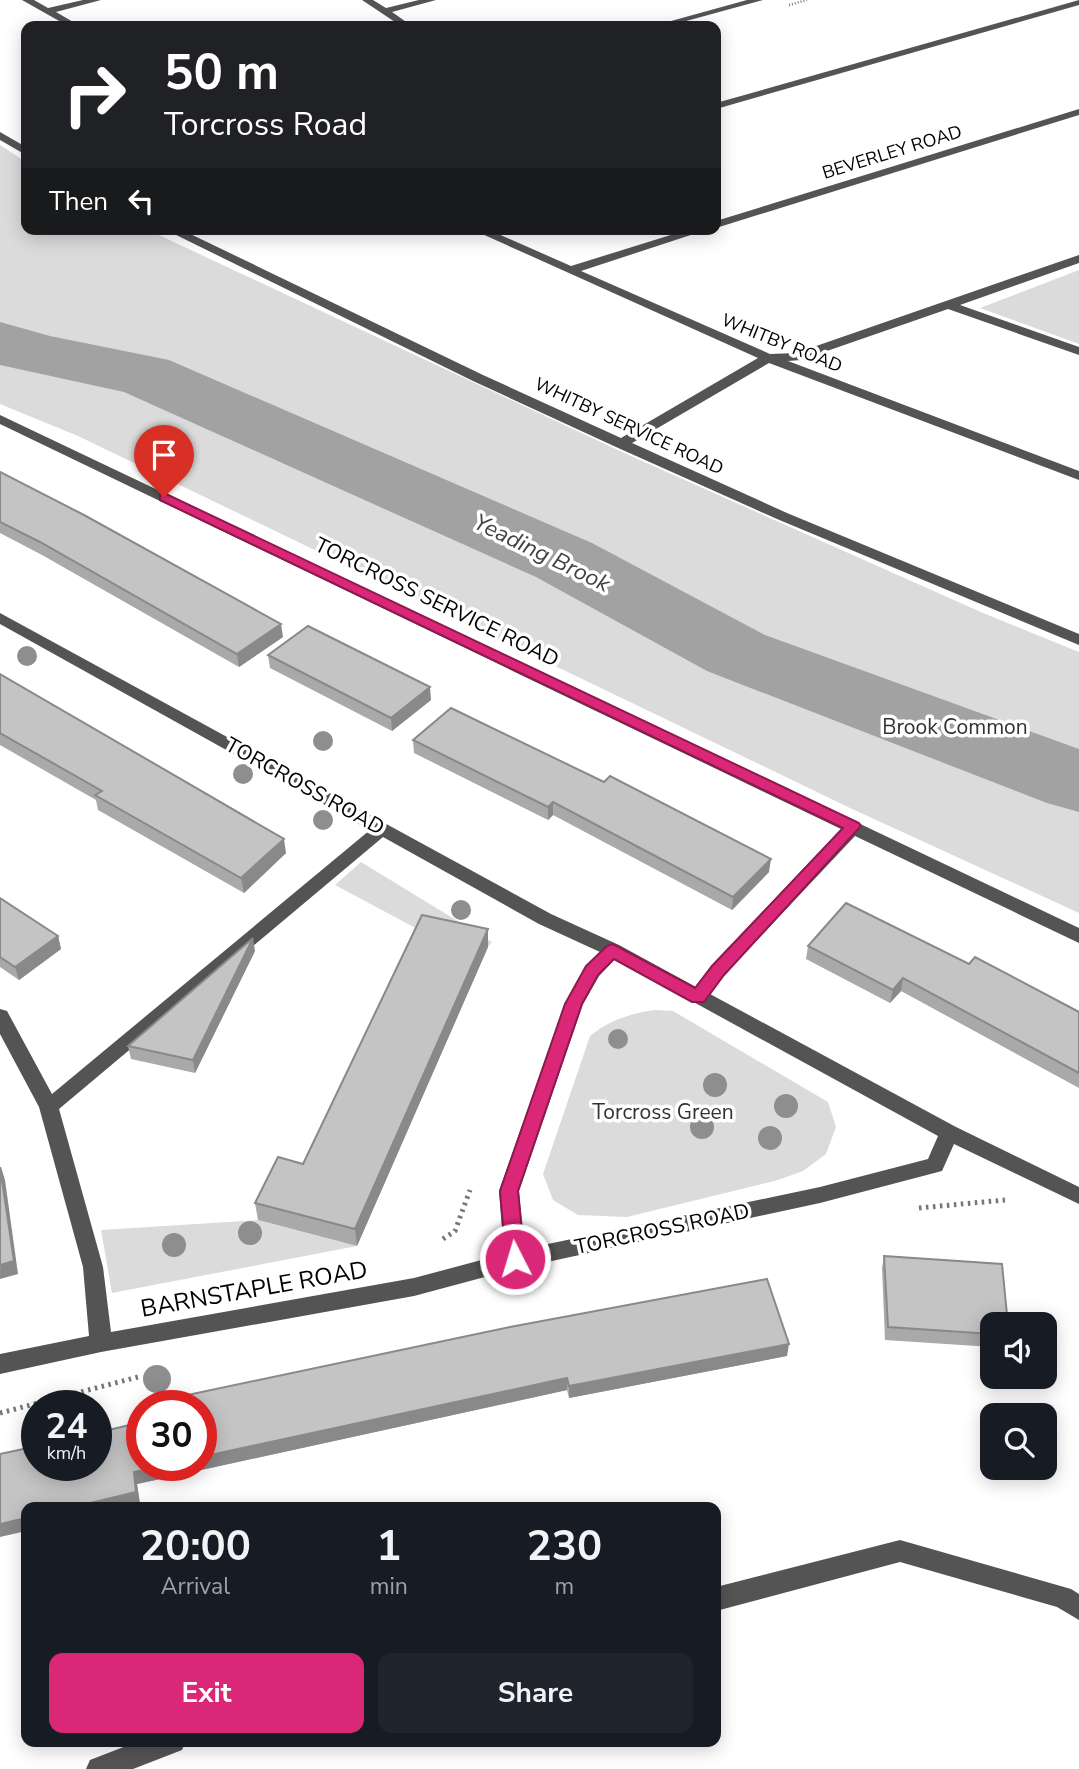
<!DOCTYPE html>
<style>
body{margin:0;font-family:"Nunito Sans",sans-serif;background:#20242c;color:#f1f3f6;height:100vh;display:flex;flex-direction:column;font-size:26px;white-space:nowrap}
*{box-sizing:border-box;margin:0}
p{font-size:23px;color:#9ea1a6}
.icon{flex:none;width:38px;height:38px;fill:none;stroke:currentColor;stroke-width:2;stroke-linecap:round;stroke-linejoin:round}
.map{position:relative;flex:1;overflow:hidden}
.side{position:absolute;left:21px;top:1502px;width:700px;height:245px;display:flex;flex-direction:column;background:#171b24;border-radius:14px;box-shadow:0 4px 18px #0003}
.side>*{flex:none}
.guide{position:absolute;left:21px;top:21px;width:700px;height:214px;border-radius:14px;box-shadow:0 4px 18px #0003;background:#202124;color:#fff;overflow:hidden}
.buttons{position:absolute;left:980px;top:1312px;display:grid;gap:14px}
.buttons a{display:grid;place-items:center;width:77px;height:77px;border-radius:14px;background:#171b24;box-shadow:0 4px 18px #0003;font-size:35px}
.speed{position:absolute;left:21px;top:1390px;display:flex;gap:14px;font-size:35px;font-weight:700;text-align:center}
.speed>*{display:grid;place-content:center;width:91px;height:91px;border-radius:50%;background:#171b24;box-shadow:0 4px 18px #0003;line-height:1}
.speed small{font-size:18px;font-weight:400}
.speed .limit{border:10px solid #d22;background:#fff;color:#111}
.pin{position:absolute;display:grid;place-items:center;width:60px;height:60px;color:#fff;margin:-72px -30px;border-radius:50% 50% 50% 0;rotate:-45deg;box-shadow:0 0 7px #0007}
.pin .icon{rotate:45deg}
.me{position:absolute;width:77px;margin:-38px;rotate:355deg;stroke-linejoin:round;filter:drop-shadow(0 0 5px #0008)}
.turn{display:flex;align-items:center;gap:24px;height:147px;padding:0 28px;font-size:32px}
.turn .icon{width:91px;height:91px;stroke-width:2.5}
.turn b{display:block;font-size:49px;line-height:60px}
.then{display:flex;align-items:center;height:66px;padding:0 28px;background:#0003;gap:14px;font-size:26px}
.eta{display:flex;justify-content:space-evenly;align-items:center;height:119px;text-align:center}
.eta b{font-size:42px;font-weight:700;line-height:49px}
.cta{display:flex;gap:14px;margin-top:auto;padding:14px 28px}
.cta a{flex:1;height:80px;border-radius:14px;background:#db2777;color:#fff;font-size:28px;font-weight:700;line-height:80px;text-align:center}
.cta a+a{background:#20242c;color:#f1f3f6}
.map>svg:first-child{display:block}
.green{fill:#dbdbdb}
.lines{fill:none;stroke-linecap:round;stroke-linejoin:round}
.river{fill:#a2a2a2;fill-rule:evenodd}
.path-far1{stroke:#767676;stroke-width:2.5;stroke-dasharray:1 2;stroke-linecap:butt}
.path{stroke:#767676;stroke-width:5;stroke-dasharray:2.5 4.5;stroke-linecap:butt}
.minor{fill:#545454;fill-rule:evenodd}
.tree{fill:#8e8e8e}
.wall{fill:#a9a9a9}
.shaded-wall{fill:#898989}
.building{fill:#c4c4c4;stroke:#898989;stroke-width:2}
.route{fill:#db2777;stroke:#8e194d;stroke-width:2}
.labels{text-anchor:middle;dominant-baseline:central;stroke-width:7;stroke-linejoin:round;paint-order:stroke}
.far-street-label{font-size:18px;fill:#000;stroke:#fff}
.street-label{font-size:21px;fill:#000;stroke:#fff}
.park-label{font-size:21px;fill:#323232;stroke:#fff}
.water-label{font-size:23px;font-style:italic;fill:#434343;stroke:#fff}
.near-street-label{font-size:24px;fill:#000;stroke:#fff}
</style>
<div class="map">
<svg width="1079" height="1769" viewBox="0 0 1079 1769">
<rect width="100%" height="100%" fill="#fff"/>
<g class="green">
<path d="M0 145 26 162V229H146L622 452 983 613 1079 652V913L850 808 78 436 0 404Z"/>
<path d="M1079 270V344L980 308Z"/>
<path d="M361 862 492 942 488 947 423 932 335 885Z"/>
<path d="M654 1010 673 1011 828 1102 836 1127 826 1154 803 1171 778 1180 627 1217 578 1215 553 1200 543 1174 590 1036C610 1020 629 1014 654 1010Z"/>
<path d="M258 1220 357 1246 112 1293 101 1230Z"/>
</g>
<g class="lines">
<path class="river" d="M0 322 50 336 169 360 592 543 765 635 1079 749V812L1047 803 707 671 536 577 124 392 0 365Z"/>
<path class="path-far1" d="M789 5 807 0"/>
<g class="path">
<path d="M919 1208 1005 1200"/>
<path d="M443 1239 455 1231 470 1190"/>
<path d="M0 1413 138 1377"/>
</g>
<g class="minor">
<path d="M22 0H34L48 8 83 0H101L56 12 80 26H68Z"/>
<path d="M362 0H373L386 8 419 0H436L392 12 412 26H401Z"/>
<path d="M747 0H763L668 26H653Z"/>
<path d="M1079 0V5L716 109V103Z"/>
<path d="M1079 109V115L716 228V221Z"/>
<path d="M0 132 26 147V155L0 140Z"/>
<path d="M164 229H180L483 375 621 438 758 358 471 229H487L571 266 690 229H709L581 271 770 354 796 353 1079 255V263L960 305 1079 347V355L948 309 801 360 788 361 1079 471V480L769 363 632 443 787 513 1079 634V645L777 519 616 447 473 381Z"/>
<path d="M0 415 1079 928V943L855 836 724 975 710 994 956 1127 1079 1187V1204L954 1144 942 1171 820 1203 515 1269 414 1296 101 1352 0 1374V1354L89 1336 83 1267 39 1107 0 1034V1009L7 1011 52 1094 370 830 0 624V613L551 914 619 945 696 987 712 965 841 829 0 424ZM383 837 539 924 600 952 586 966 565 1004 499 1191 504 1254 414 1278 111 1332 103 1267 59 1109ZM615 959 938 1136 928 1159 820 1187 524 1249 519 1191 583 1004 599 976Z"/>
<path d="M900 1540 1071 1589 1079 1594V1620L1057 1607 900 1562 716 1611V1587Z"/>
<path d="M139 1741H186L182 1750 133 1769H86L90 1760Z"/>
</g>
</g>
<g class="tree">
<circle cx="27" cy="656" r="10"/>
<circle cx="323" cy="741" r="10"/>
<circle cx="243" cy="774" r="10"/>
<circle cx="323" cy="820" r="10"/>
<circle cx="461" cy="910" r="10"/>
<circle cx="618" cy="1039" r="10"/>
<circle cx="715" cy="1085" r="12"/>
<circle cx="786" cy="1106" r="12"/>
<circle cx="702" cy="1127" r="12"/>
<circle cx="770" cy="1138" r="12"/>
<circle cx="250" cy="1233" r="12"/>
<circle cx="174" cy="1245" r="12"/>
<circle cx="157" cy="1379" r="14"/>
</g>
<g class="wall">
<path d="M0 472 283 637 239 667 42 555 0 533Z"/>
<path d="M268 655 431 700 392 731 270 668Z"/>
<path d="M0 674 286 853 244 893 98 810 96 800 0 745Z"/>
<path d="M413 740 604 782 769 872 732 910 553 815 548 820 414 753Z"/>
<path d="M0 898 58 936 61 949 19 980 0 967Z"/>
<path d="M808 946 969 964 1079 1012V1088L901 991 890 1003 806 959Z"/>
<path d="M488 947 357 1246 258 1220 255 1203 303 1164Z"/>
<path d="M255 951 195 1073 131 1059 128 1046Z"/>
<path d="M884 1256 992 1325V1347L885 1340 882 1268Z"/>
<path d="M787 1356 569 1398 567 1390 137 1484 140 1504 128 1507H26L142 1465 201 1405Z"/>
</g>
<g class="shaded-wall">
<path d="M281 624 283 637 239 667 237 654Z"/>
<path d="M430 687 431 700 392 731 391 718Z"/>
<path d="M553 802V815L548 820V807Z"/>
<path d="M284 839 286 853 244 893 241 878Z"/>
<path d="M771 859 769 872 732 910 733 897Z"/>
<path d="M488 929V947L357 1246 355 1229Z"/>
<path d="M58 936 61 949 19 980 15 967Z"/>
<path d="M253 938 255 951 195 1073 193 1060Z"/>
<path d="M903 978 901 991 890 1003 893 990Z"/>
<path d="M1 1167 5 1180 18 1274 0 1279Z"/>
<path d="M789 1344 787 1356 569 1398V1386Z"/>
<path d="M567 1378V1390L137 1484 140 1504 128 1507H74L134 1472 167 1465H201V1457Z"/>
<path d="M26 1518V1531L0 1537V1524Z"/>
</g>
<g class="building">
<path d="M0 472 84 515 281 624 237 654 40 542 0 522Z"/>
<path d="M308 626 430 687 391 718 268 655Z"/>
<path d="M0 674 284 839 241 878 95 795 102 791 0 733Z"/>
<path d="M451 708 604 782 610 776 771 859 733 897 553 802 548 807 413 740Z"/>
<path d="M0 898 58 936 15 967 0 957Z"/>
<path d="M846 903 969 964 975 957 1079 1012V1073L903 978 893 990 808 946Z"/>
<path d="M422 915 488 929 355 1229 255 1203 278 1157 303 1164Z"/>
<path d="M253 938 193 1060 128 1046Z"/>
<path d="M0 1167 14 1261 0 1265Z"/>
<path d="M884 1256 1002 1264 1008 1325H992V1334L888 1327Z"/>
<path d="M767 1279 789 1344 569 1386 567 1378 201 1457V1405H159V1401L510 1327Z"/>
<path d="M142 1422V1465H167L134 1472 136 1492 74 1507H26V1518L0 1524V1454L37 1446V1465H96V1433Z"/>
</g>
<path class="route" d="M164 493 859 823 861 826 724 975 704 1002H692L614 959 598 975 582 1004 518 1191 525 1259 522 1265 515 1268 508 1265 506 1259 500 1191 565 1004 586 966 607 946 613 944 695 988 712 966 843 828 160 500V494Z"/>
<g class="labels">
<g class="far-street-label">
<text transform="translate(892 152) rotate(-17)">BEVERLEY ROAD</text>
<text transform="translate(782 343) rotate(22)">WHITBY ROAD</text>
<text transform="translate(629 426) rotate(25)">WHITBY SERVICE ROAD</text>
</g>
<g class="street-label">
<text transform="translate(437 602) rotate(26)">TORCROSS SERVICE ROAD</text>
<text transform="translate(305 786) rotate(29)">TORCROSS ROAD</text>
<text transform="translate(662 1229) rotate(-12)">TORCROSS ROAD</text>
</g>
<g class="park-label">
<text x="955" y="727">Brook Common</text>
<text x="663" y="1112">Torcross Green</text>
</g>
<g class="water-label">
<text transform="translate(542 553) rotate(26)">Yeading Brook</text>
</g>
<g class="near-street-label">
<text transform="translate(254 1289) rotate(-10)">BARNSTAPLE ROAD</text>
</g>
</g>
</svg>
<div class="buttons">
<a><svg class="icon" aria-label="sound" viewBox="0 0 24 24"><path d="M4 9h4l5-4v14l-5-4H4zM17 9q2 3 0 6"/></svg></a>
<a><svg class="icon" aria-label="search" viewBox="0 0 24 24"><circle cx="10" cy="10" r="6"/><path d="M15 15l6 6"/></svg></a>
</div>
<div class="speed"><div>24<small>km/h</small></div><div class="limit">30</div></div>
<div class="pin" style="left:164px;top:497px;background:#d93025"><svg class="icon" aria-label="arrive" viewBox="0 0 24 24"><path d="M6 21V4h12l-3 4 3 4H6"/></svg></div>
<svg class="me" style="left:515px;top:1259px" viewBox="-20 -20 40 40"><circle r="17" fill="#db2777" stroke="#fff" stroke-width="3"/><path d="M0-11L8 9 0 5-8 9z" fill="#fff"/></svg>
<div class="guide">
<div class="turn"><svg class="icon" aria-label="right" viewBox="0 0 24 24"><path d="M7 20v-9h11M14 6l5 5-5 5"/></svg><div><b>50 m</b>Torcross Road</div></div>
<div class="then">Then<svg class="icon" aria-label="left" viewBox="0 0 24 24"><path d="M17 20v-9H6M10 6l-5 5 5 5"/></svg></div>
</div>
<section class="side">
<div class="eta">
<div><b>20:00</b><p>Arrival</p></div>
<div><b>1</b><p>min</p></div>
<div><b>230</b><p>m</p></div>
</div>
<div class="cta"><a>Exit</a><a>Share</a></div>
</section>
</div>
